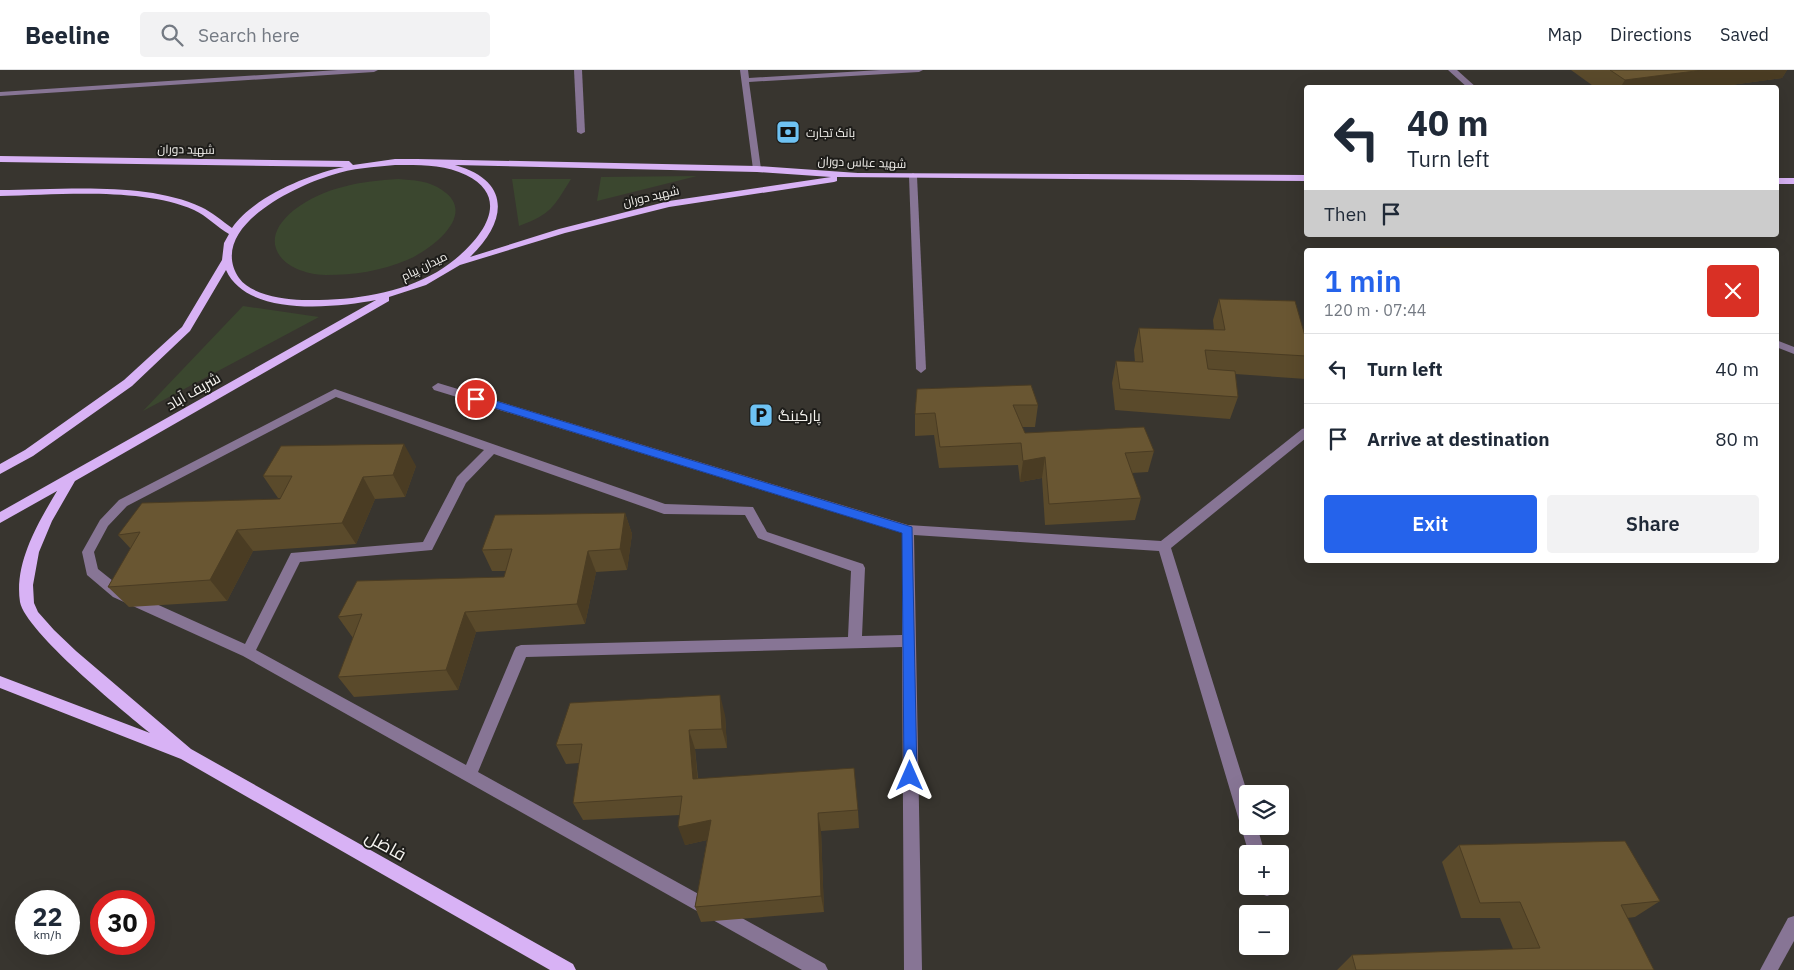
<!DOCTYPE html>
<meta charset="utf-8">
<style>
body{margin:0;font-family:"IBM Plex Sans",Cairo,sans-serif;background:#f2f2f3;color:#1f2937;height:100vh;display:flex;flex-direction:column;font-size:19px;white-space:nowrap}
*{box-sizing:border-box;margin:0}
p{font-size:16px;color:#747a83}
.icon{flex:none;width:28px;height:28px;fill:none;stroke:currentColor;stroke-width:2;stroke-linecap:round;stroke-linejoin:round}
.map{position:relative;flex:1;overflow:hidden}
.side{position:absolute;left:1304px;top:178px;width:475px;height:315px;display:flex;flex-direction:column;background:#fff;border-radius:5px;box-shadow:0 5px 20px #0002}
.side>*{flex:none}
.banner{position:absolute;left:1304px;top:15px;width:475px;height:152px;border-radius:5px;box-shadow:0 5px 20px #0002;background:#fff;color:#1f2937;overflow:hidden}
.buttons{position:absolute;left:1239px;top:715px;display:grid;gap:10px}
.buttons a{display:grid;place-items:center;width:50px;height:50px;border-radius:5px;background:#fff;box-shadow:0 5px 20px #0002;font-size:25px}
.speed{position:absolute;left:15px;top:820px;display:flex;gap:10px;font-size:25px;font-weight:700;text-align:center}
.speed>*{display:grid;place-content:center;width:65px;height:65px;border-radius:50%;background:#fff;box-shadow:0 5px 20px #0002;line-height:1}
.speed small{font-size:12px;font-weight:400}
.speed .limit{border:8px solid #d22;background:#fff;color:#111}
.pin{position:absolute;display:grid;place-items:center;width:42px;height:42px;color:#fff;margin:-21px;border:2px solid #fff;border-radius:50%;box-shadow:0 1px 5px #0007}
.me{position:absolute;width:55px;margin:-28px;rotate:0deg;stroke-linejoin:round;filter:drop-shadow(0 0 4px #0008)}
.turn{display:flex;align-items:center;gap:18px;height:105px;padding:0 20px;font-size:22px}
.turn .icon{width:65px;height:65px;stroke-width:2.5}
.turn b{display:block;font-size:35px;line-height:42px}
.then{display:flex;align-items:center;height:48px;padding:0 20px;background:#0003;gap:10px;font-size:19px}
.round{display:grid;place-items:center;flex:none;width:52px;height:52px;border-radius:5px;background:#f2f2f3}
.headline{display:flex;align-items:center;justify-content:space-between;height:85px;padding:0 20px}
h1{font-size:30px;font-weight:600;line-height:38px;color:#2563eb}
.action{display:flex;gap:10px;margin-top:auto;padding:10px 20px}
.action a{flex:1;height:58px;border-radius:5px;background:#2563eb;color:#fff;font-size:20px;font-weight:600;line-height:58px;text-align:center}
.action a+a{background:#f2f2f3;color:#1f2937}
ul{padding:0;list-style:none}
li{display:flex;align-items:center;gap:15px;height:70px;padding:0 20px;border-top:1px solid #e0e1e3}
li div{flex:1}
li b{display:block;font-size:19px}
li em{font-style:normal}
header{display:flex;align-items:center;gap:30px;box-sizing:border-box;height:70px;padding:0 25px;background:#fff;border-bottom:1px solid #e0e1e3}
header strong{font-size:24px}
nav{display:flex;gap:28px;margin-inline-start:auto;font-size:18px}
.search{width:350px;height:45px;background:#f2f2f3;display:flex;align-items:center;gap:12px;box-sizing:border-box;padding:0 18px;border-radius:5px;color:#747a83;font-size:19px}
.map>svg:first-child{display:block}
.green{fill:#3b472f}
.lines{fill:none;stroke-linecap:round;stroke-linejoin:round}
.minor{fill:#877595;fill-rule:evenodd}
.major{fill:#d8b2f5;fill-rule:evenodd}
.wall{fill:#5a4a2b}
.shaded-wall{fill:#4a3c23}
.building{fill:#695632;stroke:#4a3c23}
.route{fill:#2563eb;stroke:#184099}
.labels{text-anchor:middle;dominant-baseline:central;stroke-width:4;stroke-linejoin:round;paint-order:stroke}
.far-poi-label{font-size:12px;fill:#f6f4f0;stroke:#1e1d1a;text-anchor:start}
.far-street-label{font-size:12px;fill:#f6f4f0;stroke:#1e1d1a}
.street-label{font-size:15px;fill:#f6f4f0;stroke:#1e1d1a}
.poi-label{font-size:15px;fill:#f6f4f0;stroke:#1e1d1a;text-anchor:start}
.near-street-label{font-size:18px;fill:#f6f4f0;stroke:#1e1d1a}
</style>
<header>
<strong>Beeline</strong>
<div class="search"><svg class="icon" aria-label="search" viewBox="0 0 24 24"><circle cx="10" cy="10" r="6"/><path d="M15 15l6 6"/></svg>Search here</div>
<nav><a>Map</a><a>Directions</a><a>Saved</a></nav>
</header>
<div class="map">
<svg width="1794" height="900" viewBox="0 0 1794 900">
<rect width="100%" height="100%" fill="#38352f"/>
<g class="green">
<path d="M697 106 597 131 601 107Z"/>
<path d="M398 109C413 110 430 111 442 120 479 144 431 180 407 190 381 201 354 205 326 205 284 204 253 173 294 140 324 117 362 111 398 109Z"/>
<path d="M512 109H571C553 138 551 144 519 156Z"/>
<path d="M243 236 319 247 143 341Z"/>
</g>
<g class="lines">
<g class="minor">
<path d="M338 0H378L374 2 0 26V22Z"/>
<path d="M574 0H582L585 62 581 64 577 62Z"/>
<path d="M740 0H748L749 8 880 0H923L919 2 749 12 761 99 757 102 753 99Z"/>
<path d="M1448 0H1457L1477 18H1468Z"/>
<path d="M913 103 917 106 926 299 921 303 916 299 909 106Z"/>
<path d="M1776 270 1794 277V284L1776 277Z"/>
<path d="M438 313 908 455 1161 471 1302 359 1306 358V368L1171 478 1248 725V756H1257L1265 784H1249L1159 481 914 465 922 900H904L902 577 526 587 478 702 825 894 828 900H802L243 586 113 527 87 505 82 482 100 450 119 430 335 319 665 434 753 437 767 462 863 494 865 498 862 566 902 565V463L434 320 432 317ZM336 327 484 380 457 407 423 472 291 483 245 574 123 519 98 499 94 482 108 456 127 436ZM494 384 664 444 745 445 758 468 851 501 848 567 521 575 516 577 514 581 466 695 256 580 300 492 432 480 466 413Z"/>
<path d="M1259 816H1275L1273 824 1267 826 1261 824Z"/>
<path d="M1794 846V871L1778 900H1760L1788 848Z"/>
</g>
<g class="major">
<path d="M0 86 349 91 353 95 395 89H417L757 96 858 103 1306 105V111L837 107V111L834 112 669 137 565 163 460 195 426 215 389 227V231L75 411 52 451 39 482 33 515 34 533 38 542 54 560 76 581 191 679 573 894 576 900H550L181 689 0 618V606L150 663C123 641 26 562 20 532 14 493 38 453 57 421L0 453V442L376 230C334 238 247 247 226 200L190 261 132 316 33 386 0 404V394L25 380 124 310 182 257 222 190 224 173 229 164C217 157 207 146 194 140 141 117 58 125 0 126V120C60 120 146 111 201 137 212 142 222 151 232 158 253 127 309 104 344 97L0 92ZM395 95C418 95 444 94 466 105 521 132 469 183 437 202 397 225 348 231 302 230 283 229 251 225 239 208 206 158 295 116 332 105 352 98 374 97 395 95ZM455 95 757 102 831 107 669 131 559 159 470 187C507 152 512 111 455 95Z"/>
<rect x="1776" y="108" width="18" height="6"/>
</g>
</g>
<g class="wall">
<path d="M1571 0H1787L1782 8 1709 18H1596Z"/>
<path d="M1219 229 1306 266V309L1235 304 1238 327 1230 349 1115 340 1112 313 1116 291 1135 292 1134 280 1139 258 1214 260 1213 250Z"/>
<path d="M917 319 1038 335 1035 357H1022L1025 363 1154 381 1148 402 1132 403 1141 428 1135 450 1045 455 1042 408 1020 412 1018 395 939 398 934 365 915 366V344Z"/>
<path d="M416 396 405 427 375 429 356 474 253 481 227 531 129 537 108 517 131 479 118 465 280 429 281 428H278L263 406Z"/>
<path d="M625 443 632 464 627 500 596 502 585 554 476 562 458 620 354 627 338 607 353 568 338 547 504 507 506 501H492L482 480Z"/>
<path d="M725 645 727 678 695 679 698 708 858 740 859 758 821 761 824 842 701 852 695 837 707 770 685 775 680 745 583 750 573 733 579 693 566 694 556 675Z"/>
<path d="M1459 775 1660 831 1635 847 1627 848 1654 900H1337L1352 885 1513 879 1500 848H1461L1442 792Z"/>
</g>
<g class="shaded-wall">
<path d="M1703 0H1787L1782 8 1709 18H1620L1625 10Z"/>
<path d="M404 374 416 396 405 427 393 405Z"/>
<path d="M1045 387 1042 408 1020 412 1023 391Z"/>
<path d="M363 407 375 429 356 474 342 453Z"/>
<path d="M625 443 632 464 627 500 620 479Z"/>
<path d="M237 460 253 481 227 531 210 510Z"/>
<path d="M588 481 596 502 585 554 577 534Z"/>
<path d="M465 542 476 562 458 620 446 600Z"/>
<path d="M720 625 725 645 727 678 722 659Z"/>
<path d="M689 660 695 679 699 727 693 709Z"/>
<path d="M818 743 821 761 824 842 821 826Z"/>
<path d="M711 750 716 768 685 775 678 757Z"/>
</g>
<g class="building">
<path d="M1610 0H1703L1625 10Z"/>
<path d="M1440 178 1512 179V180H1441Z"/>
<path d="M1219 229 1295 231 1305 266H1306V286L1205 280 1208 299 1235 301 1238 327 1120 319 1116 291 1143 292 1139 258 1225 260Z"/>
<path d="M1031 315 1038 335H1013L1025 363 1144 357 1154 381 1125 383 1141 428 1049 434 1045 387 1023 391 1021 373 940 377 935 343 915 344 917 319Z"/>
<path d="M404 374 393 405 363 407 342 453 237 460 210 510 108 517 140 462 118 465 142 433 280 429 292 406H263L281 376Z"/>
<path d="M625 443 620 479 588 481 577 534 465 542 446 600 338 607 362 544 338 547 357 511 504 507 512 479 482 480 495 445Z"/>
<path d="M720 625 722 659 689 660 693 709 854 698 858 740 818 743 821 826 695 837 711 750 678 757 682 726 573 733 582 674 556 675 570 633Z"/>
<path d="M1625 771 1660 831 1621 835 1654 900H1356L1352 885 1540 878 1520 832 1480 833 1459 775Z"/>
</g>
<path class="route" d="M476 325 912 457 917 706 915 711 910 713 906 711 904 706 902 463 472 331V326Z"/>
<defs>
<g id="bank-square" transform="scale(1.25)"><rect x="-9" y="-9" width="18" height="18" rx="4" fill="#6ec2f3" stroke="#1e1d1a"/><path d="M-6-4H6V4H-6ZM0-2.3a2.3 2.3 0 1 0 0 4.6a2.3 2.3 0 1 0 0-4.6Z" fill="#111"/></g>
<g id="parking-square" transform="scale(1.25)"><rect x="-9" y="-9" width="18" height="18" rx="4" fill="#6ec2f3" stroke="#1e1d1a"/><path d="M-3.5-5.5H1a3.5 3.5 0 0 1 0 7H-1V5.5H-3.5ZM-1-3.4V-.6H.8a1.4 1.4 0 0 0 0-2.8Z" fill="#111"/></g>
</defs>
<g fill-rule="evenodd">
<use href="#bank-square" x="788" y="62"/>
<use href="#parking-square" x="761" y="345"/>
</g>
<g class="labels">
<g class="far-poi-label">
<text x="806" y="62">بانک تجارت</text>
</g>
<g class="far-street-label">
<text transform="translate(186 79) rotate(1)">شهید دوران</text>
<text transform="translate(862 92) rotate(2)">شهید عباس دوران</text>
<text transform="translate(651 126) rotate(-13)">شهید دوران</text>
<text transform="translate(424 196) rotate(-26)">میدان پیام</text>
</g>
<g class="street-label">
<text transform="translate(193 321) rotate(-30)">شریف آباد</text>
</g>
<g class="poi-label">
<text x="778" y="345">پارکینگ</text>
</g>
<g class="near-street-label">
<text transform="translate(386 775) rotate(29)">فاضل</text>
</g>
</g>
</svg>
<div class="buttons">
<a><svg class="icon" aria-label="layers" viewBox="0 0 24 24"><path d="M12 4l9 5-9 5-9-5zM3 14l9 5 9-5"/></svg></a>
<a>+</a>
<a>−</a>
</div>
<div class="speed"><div>22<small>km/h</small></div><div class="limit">30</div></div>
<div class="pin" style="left:476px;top:329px;background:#d93025"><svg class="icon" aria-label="arrive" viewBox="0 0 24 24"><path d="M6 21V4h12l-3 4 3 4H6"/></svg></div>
<svg class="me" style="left:910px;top:706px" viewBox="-20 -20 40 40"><path d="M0-17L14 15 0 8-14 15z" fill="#2563eb" stroke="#fff" stroke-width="4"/></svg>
<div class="banner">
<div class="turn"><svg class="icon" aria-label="left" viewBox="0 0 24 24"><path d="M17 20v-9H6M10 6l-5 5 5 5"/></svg><div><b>40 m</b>Turn left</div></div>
<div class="then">Then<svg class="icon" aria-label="arrive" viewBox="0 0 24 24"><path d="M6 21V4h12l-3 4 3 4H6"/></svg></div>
</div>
<section class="side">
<div class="headline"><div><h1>1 min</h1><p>120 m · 07:44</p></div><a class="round" style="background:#d93025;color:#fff"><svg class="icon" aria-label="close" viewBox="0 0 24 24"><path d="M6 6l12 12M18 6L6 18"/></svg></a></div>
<ul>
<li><svg class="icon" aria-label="left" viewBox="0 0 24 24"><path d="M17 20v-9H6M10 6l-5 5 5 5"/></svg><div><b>Turn left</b></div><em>40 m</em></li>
<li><svg class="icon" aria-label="arrive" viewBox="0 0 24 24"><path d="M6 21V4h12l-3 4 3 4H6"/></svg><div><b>Arrive at destination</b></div><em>80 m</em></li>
</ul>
<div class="action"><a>Exit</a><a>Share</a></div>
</section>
</div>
